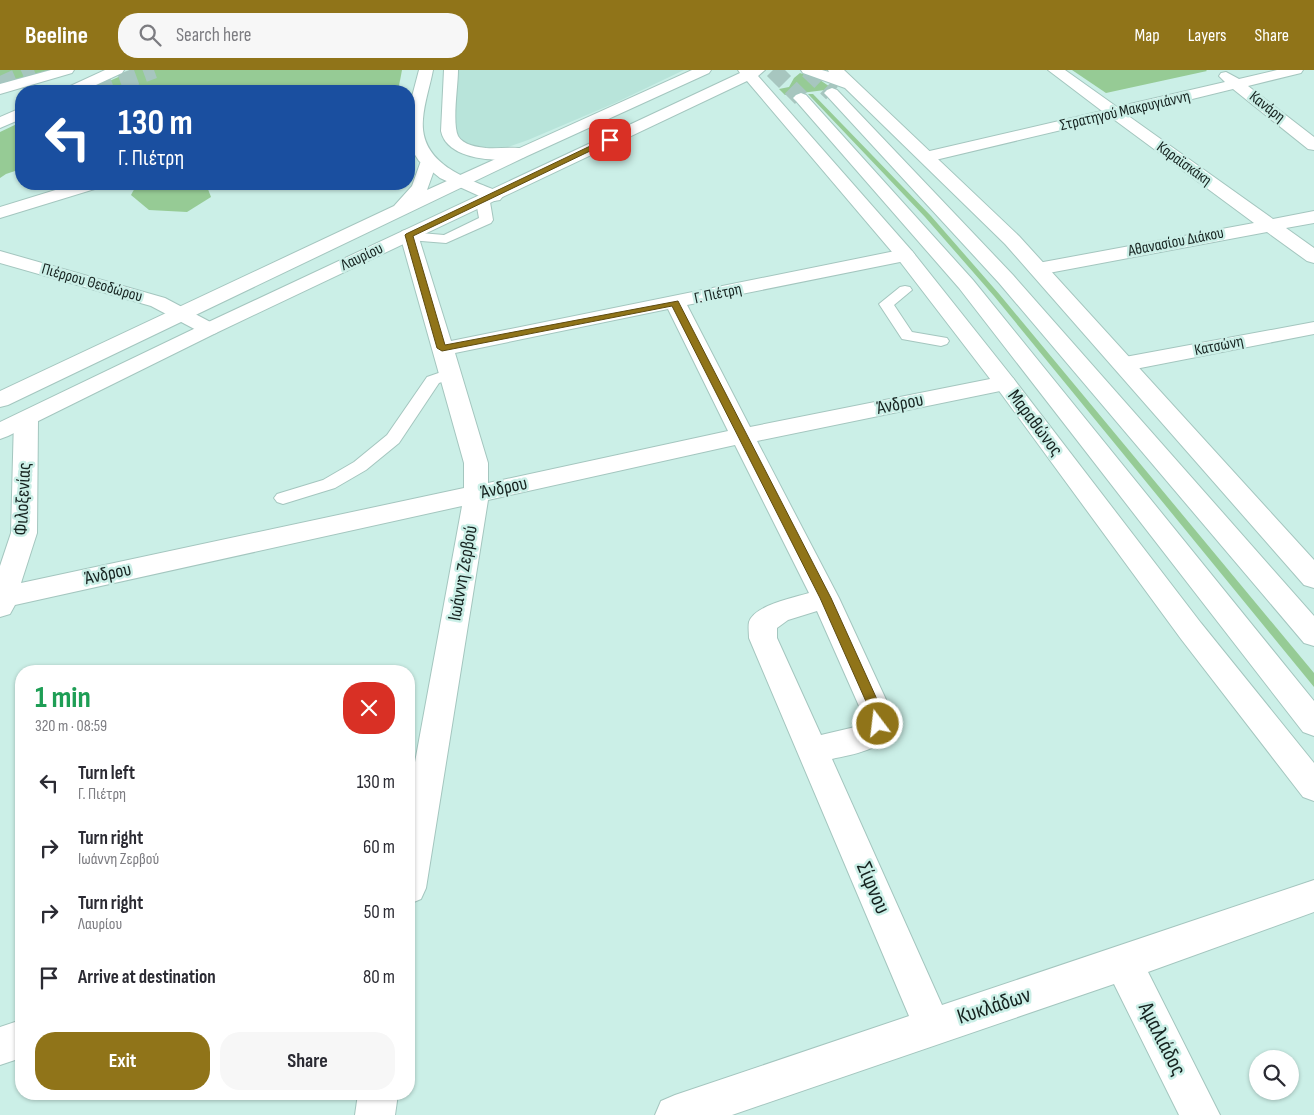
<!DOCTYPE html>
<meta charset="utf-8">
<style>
body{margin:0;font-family:"Sofia Sans Condensed",sans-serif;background:#f7f7f7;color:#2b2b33;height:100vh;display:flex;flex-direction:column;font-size:19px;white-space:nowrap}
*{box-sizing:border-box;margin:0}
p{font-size:16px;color:#7c7c81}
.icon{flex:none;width:28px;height:28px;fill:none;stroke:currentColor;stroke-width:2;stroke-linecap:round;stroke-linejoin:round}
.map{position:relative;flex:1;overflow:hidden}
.side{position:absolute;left:15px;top:595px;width:400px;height:435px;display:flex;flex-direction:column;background:#fff;border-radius:20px;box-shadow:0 1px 4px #0004}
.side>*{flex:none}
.hud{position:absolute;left:15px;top:15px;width:400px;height:105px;border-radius:20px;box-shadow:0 1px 4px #0004;background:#1a4fa0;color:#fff;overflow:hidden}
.fabs{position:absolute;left:1249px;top:980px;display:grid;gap:10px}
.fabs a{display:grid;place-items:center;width:50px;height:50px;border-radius:50%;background:#fff;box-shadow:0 1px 4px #0004;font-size:25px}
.pin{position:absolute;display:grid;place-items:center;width:42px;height:42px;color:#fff;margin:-21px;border-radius:10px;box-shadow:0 2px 8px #0006}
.me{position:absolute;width:55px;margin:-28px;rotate:345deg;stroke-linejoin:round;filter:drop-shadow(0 0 4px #0008)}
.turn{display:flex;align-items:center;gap:18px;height:105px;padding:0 20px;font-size:22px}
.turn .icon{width:65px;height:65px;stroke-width:2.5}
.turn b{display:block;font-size:35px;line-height:42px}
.round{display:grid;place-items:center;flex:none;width:52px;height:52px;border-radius:20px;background:#f7f7f7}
.summary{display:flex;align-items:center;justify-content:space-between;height:85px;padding:0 20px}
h1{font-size:30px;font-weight:700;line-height:38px;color:#1e9e55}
.button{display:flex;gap:10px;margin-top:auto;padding:10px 20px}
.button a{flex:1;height:58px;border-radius:20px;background:#907419;color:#fff;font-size:20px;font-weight:700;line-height:58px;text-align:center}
.button a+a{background:#f7f7f7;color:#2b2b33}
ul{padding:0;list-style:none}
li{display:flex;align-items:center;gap:15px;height:65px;padding:0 20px}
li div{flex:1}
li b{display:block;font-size:19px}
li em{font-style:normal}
header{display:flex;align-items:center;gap:30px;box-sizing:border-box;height:70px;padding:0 25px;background:#907419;color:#fff}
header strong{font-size:24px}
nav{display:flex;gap:28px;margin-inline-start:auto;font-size:18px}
.search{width:350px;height:45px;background:#f7f7f7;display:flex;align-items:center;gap:12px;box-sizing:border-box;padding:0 18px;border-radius:20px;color:#7c7c81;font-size:19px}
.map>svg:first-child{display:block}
.built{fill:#b8e4da}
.green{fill:#96cb95}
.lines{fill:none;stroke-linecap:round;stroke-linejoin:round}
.primary-tunnel{stroke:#a7c6bf;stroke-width:17;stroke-dasharray:17 8;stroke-linecap:butt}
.highway-tunnel{stroke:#a7c6bf;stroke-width:17;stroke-dasharray:17 8;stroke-linecap:butt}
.lane-casing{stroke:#a4c6bf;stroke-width:2}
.street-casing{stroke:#a4c6bf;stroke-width:2}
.secondary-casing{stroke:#a4c6bf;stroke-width:2}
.primary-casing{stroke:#a4c6bf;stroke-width:2}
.highway-casing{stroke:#a4c6bf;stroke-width:2}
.lane{fill:#fff;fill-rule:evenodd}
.street{fill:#fff;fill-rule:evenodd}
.secondary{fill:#fff;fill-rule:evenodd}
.primary{fill:#fff;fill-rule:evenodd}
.highway{fill:#fff;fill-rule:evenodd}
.route{fill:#907419;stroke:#5e4b10}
.labels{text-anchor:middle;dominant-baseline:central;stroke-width:5;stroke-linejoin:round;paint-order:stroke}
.far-street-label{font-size:16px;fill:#15221f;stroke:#cbefe7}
.street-label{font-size:19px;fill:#15221f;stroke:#cbefe7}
.near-street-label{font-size:22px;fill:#15221f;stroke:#cbefe7}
</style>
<header>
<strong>Beeline</strong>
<div class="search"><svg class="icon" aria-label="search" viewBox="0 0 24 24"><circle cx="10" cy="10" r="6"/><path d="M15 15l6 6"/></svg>Search here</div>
<nav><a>Map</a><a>Layers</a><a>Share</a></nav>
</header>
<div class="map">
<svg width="1314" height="1045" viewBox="0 0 1314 1045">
<rect width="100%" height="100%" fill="#cbefe7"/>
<path class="built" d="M457 0H684L615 33 528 70 508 77 490 78 472 76 461 71 454 61Z"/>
<g class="green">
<path d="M0 0H51L0 15Z"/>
<path d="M134 0H402L398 21H87Z"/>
<path d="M1072 0H1206L1207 1 1106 23Z"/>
<path d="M800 3 820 10 833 19 785 25 779 19 789 17 794 8Z"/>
<path d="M808 24H813L931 146 1000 225 1314 603V617L994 226 925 147Z"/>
<path d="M21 52V99L6 104 0 108V62Z"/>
<path d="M137 114H206L211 127 187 142 149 140 131 125Z"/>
</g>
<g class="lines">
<g class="primary-tunnel">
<path d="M773 0 801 28"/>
<path d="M808 0 832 23"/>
</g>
<g class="highway-tunnel">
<path d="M0 15 34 0"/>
<path d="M97 21 154 0"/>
</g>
<g class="lane-casing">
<g id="lane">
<path d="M483 128 490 132 493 150 491 153 446 173 409 170 402 166 409 162 444 165 479 148 476 132Z"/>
<path d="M905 216 910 217 912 220 894 235 912 262 947 268 949 271 947 274 941 276 902 269 879 234 900 217Z"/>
<path d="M450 299 456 301 458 304 456 307 439 313 399 373 366 400 335 418 283 434 277 432 274 428 277 424 323 410 354 392 387 365 427 307Z"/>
</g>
</g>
<g class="street-casing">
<g id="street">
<path d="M1048 0H1065L1117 37 1225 12 1219 6 1221 3 1226 2 1239 9 1277 0H1303L1301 3 1248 16 1314 67V80L1308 79 1233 19 1127 45 1273 149 1314 141V153L1286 158 1314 178V193L1307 191 1267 162 1038 205 1031 203 1028 199 1031 195 1038 193 1254 153 1112 48 927 92 921 91 919 87 921 83 1102 41Z"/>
<path d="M75 114H101L98 118 0 148V137Z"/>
<path d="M409 159 416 161 418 165 451 271 905 179 912 181 915 185 912 189 905 191 687 235 750 357 1005 306 1013 308 1016 313 1013 318 1005 320 757 371 839 528 889 636C890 642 893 650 892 656 884 681 853 684 832 689L942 935 1314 810V842L1148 902 1220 1045H1179L1114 914 732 1045H655L661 1031 675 1025 909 946 749 568C749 563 748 557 749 552 755 535 793 528 809 523L735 375 488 430 426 818 421 829 409 834V725L462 436 15 535 10 544 0 547V496L11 463 14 349 18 344 26 342 34 344 38 349 37 463 21 513 464 418V393L400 165 402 161ZM668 239 728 361 488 413V393L455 283ZM817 541 859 636 861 650 855 657 821 665 777 568V558L788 550Z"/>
<path d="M0 181 165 228 216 255 220 259 216 263 209 265 202 263 151 236 0 193Z"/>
<path d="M1314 252V264L1125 301 1117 299 1114 294 1117 289 1125 287Z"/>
<path d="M21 950V988L0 995V957Z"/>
<path d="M358 1024H398L395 1045H355Z"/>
</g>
</g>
<g class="secondary-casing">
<g id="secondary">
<path d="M419 0H433C430 16 424 33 423 49 419 94 466 108 500 122L503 126 500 130 494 131 488 130 440 108 419 91 410 77 409 38Z"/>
<path d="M444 0H458C458 17 452 52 458 66 463 75 477 77 486 78 499 79 513 76 525 79L527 83 525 87C501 93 447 91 441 61Z"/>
</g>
</g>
<g class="primary-casing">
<g id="primary">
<path d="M692 0H711L709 3 525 87 8 335 0 337V321L394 136 412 116 422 88 428 87 434 88 437 92 427 120Z"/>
<path d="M738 0H765L758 6 912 181 1013 308 1201 553 1314 693V731L1303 727 1181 569 997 318 898 189 747 11 216 263 8 366 0 369V352L202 255 740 3Z"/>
<path d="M801 0H822L829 2 828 0H844L1019 166 1314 490V518L1304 515 1005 174 845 18 803 3Z"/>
<path d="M832 18 837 20 1013 205 1314 546V576L1304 573 999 213 827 26 824 23 827 20Z"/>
<path d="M801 23 806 25 973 210 1314 631V666L1303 662 959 218 796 31 793 28 796 25Z"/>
</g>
</g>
<g class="highway-casing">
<g id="highway">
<path d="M51 0H74L72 3 0 24V14Z"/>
<path d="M105 0H124L122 3 83 21H63L66 18Z"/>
<path d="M21 38V49L0 58V47Z"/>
</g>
</g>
<use href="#lane" class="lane"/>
<use href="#street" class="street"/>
<use href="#secondary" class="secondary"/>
<use href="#primary" class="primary"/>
<use href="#highway" class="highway"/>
</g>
<path class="route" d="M607 68 613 70 413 166 445 275 678 231 831 528 880 636 884 654 882 657 878 659 873 657 868 636 820 528 672 236 442 281 437 278 405 165 406 164Z"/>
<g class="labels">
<g class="far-street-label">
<text transform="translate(1267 37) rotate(38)">Κανάρη</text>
<text transform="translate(1125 41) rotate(-13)">Στρατηγού Μακρυγιάννη</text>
<text transform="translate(1184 94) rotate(36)">Καραϊσκάκη</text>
<text transform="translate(1176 172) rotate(-11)">Αθανασίου Διάκου</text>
<text transform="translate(362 187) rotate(-25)">Λαυρίου</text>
<text transform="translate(92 213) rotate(16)">Πιέρρου Θεοδώρου</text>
<text transform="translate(718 224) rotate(-12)">Γ. Πιέτρη</text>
<text transform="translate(1219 276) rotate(-11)">Κατσώνη</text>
</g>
<g class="street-label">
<text transform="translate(900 334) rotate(-11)">Άνδρου</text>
<text transform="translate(1035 353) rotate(53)">Μαραθώνος</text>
<text transform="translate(504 418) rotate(-12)">Άνδρου</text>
<text transform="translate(23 429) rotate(-87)">Φιλοξενίας</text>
<text transform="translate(463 503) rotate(-80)">Ιωάννη Ζερβού</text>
<text transform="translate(108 504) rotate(-12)">Άνδρου</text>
</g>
<g class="near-street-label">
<text transform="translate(873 818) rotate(67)">Σίφνου</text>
<text transform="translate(994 936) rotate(-18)">Κυκλάδων</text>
<text transform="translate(1162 969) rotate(63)">Αμαλιάδος</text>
</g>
</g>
</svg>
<div class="fabs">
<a><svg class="icon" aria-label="search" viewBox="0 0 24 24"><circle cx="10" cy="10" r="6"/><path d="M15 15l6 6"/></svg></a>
</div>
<div class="pin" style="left:610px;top:70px;background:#d93025"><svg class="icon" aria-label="arrive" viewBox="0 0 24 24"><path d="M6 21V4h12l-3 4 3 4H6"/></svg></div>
<svg class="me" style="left:878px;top:654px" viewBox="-20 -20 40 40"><circle r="17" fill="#907419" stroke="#fff" stroke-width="3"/><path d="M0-11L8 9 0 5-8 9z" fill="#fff"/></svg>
<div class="hud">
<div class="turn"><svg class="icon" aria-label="left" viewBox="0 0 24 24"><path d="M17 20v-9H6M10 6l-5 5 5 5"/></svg><div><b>130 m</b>Γ. Πιέτρη</div></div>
</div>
<section class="side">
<div class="summary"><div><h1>1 min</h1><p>320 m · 08:59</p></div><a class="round" style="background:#d93025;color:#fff"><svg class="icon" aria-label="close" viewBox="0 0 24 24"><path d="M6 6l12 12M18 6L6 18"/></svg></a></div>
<ul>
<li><svg class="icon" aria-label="left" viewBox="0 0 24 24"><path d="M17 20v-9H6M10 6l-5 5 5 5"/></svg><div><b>Turn left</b><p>Γ. Πιέτρη</p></div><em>130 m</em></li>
<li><svg class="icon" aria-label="right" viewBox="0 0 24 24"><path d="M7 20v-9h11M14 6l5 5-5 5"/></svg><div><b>Turn right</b><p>Ιωάννη Ζερβού</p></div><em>60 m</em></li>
<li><svg class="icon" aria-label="right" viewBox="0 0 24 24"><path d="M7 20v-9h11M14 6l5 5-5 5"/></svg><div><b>Turn right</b><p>Λαυρίου</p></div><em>50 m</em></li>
<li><svg class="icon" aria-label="arrive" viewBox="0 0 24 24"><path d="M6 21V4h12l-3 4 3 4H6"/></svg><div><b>Arrive at destination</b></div><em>80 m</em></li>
</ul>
<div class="button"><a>Exit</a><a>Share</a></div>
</section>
</div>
